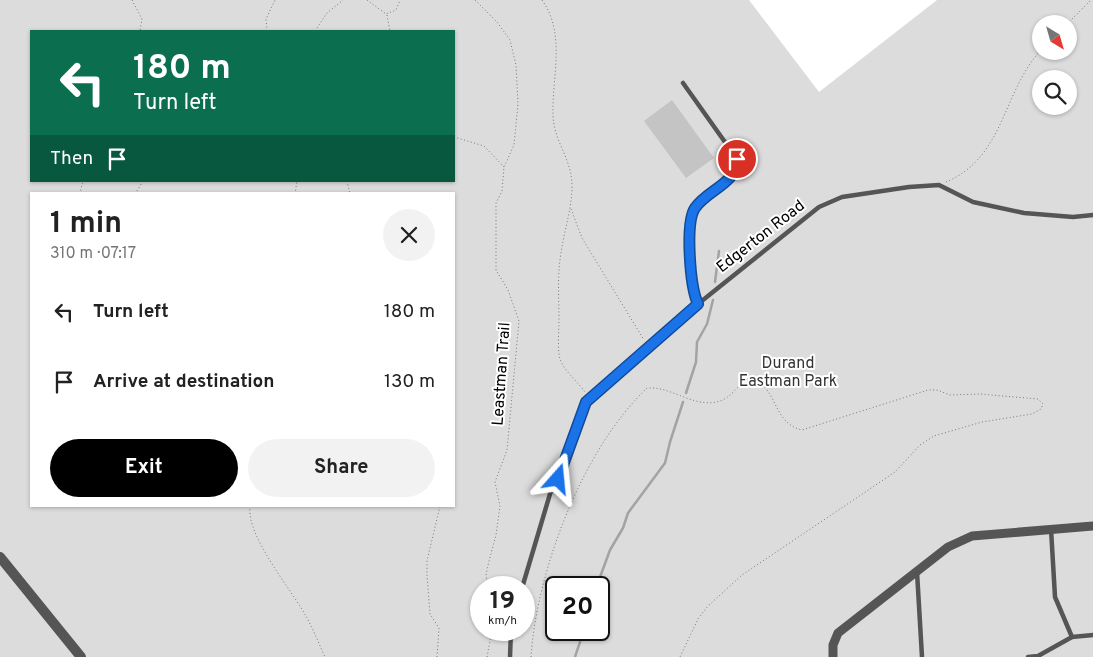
<!DOCTYPE html>
<meta charset="utf-8">
<style>
body{margin:0;font-family:Overpass,sans-serif;background:#f2f2f2;color:#222;height:100vh;display:flex;flex-direction:column;font-size:19px;white-space:nowrap}
*{box-sizing:border-box;margin:0}
p{font-size:16px;color:#767676}
.icon{flex:none;width:28px;height:28px;fill:none;stroke:currentColor;stroke-width:2;stroke-linecap:round;stroke-linejoin:round}
.map{position:relative;flex:1;overflow:hidden}
.side{position:absolute;left:30px;top:192px;width:425px;height:315px;display:flex;flex-direction:column;background:#fff;border-radius:0px;box-shadow:0 1px 4px #0004}
.side>*{flex:none}
.banner{position:absolute;left:30px;top:30px;width:425px;height:152px;border-radius:0px;box-shadow:0 1px 4px #0004;background:#0b6e4f;color:#fff;overflow:hidden}
.needle{width:32px;rotate:143deg}
.fabs{position:absolute;left:1032px;top:15px;display:grid;gap:10px}
.fabs a{display:grid;place-items:center;width:45px;height:45px;border-radius:50%;background:#fff;box-shadow:0 1px 4px #0004;font-size:25px}
.speed{position:absolute;left:470px;top:576px;display:flex;gap:10px;font-size:25px;font-weight:700;text-align:center}
.speed>*{display:grid;place-content:center;width:65px;height:65px;border-radius:50%;background:#fff;box-shadow:0 1px 4px #0004;line-height:1}
.speed small{font-size:12px;font-weight:400}
.speed .limit{border:2px solid #111;border-radius:8px;background:#fff;color:#111}
.pin{position:absolute;display:grid;place-items:center;width:42px;height:42px;color:#fff;margin:-21px;border:2px solid #fff;border-radius:50%;box-shadow:0 1px 5px #0007}
.me{position:absolute;width:55px;margin:-28px;rotate:18deg;stroke-linejoin:round;filter:drop-shadow(0 0 4px #0008)}
.turn{display:flex;align-items:center;gap:18px;height:105px;padding:0 20px;font-size:22px}
.turn .icon{width:65px;height:65px;stroke-width:2.5}
.turn b{display:block;font-size:35px;line-height:42px}
.then{display:flex;align-items:center;height:48px;padding:0 20px;background:#0003;gap:10px;font-size:19px}
.round{display:grid;place-items:center;flex:none;width:52px;height:52px;border-radius:26px;background:#f2f2f2}
.overview{display:flex;align-items:center;justify-content:space-between;height:85px;padding:0 20px}
h1{font-size:30px;font-weight:700;line-height:38px}
.cta{display:flex;gap:10px;margin-top:auto;padding:10px 20px}
.cta a{flex:1;height:58px;border-radius:30px;background:#000;color:#fff;font-size:20px;font-weight:700;line-height:58px;text-align:center}
.cta a+a{background:#f2f2f2;color:#222}
ul{padding:0;list-style:none}
li{display:flex;align-items:center;gap:15px;height:70px;padding:0 20px}
li div{flex:1}
li b{display:block;font-size:19px}
li em{font-style:normal}
.map>svg:first-child{display:block}
.green{fill:#dcdcdc;fill-rule:evenodd}
.lines{fill:none;stroke-linecap:round;stroke-linejoin:round}
.stream{stroke:#a3a3a3;stroke-width:2.5}
.building{fill:#c4c4c4}
.path{stroke:#777;stroke-width:1;stroke-dasharray:1 2.5;stroke-linecap:butt}
.service{stroke:#555;stroke-width:4.5}
.minor{stroke:#555;stroke-width:9}
.tertiary{stroke:#555;stroke-width:10}
.route-casing{stroke:#114b97;stroke-width:12}
.route{stroke:#1a73e8;stroke-width:9}
.labels{text-anchor:middle;dominant-baseline:central;stroke-width:4;stroke-linejoin:round;paint-order:stroke}
.street-label{font-size:16px;fill:#000;stroke:#fff}
.park-label{font-size:16px;fill:#333;stroke:#fff}
</style>
<div class="map">
<svg width="1093" height="657" viewBox="0 0 1093 657">
<rect width="100%" height="100%" fill="#fff"/>
<path class="green" d="M0 0H749L819 92 937 0H1093V657H0ZM1041 24H1069V51H1041ZM31 31H454V181H31ZM1041 79H1069V106H1041ZM31 194H454V506H31ZM481 588H524V630H481ZM556 588H599V630H556Z"/>
<g class="lines">
<g class="stream">
<path d="M715 282 719 251"/>
<path d="M686 393 696 362 697 342 707 324 713 300"/>
<path d="M596 588 610 550 623 528 628 513 665 463 670 442 683 402"/>
<path d="M575 657 584 630"/>
</g>
</g>
<path class="building" d="M672 100 714 158 686 178 644 121Z"/>
<g class="lines">
<g class="path">
<path d="M132 0 142 19 140 31"/>
<path d="M367 0 386 14 396 10 400 0"/>
<path d="M475 0 497 22 510 40 516 65 518 104 514 145 504 167 502 191 496 203V270L508 290 519 321 507 450 495 482 500 506 496 535 489 561 486 575 488 588"/>
<path d="M542 0C566 34 552 76 553 114 553 141 572 158 572 186 572 209 564 231 561 253 557 276 559 298 559 321 559 333 557 347 560 359 564 371 578 382 585 392"/>
<path d="M387 15 390 31"/>
<path d="M1067 24 1091 0"/>
<path d="M267 31 266 19 275 0"/>
<path d="M315 31 327 13 343 0"/>
<path d="M454 137 484 146 504 167"/>
<path d="M347 181 350 194"/>
<path d="M946 182C1005 157 1002 92 1041 50"/>
<path d="M80 194 82 184 86 181"/>
<path d="M135 194 143 181"/>
<path d="M295 194 297 181"/>
<path d="M571 209 582 238 644 340"/>
<path d="M250 506C246 537 293 591 307 618 314 631 319 644 325 657"/>
<path d="M437 657 439 628 430 614 427 575V561L440 506"/>
<path d="M487 657 492 630"/>
<path d="M531 657C537 569 583 449 647 388 671 386 692 407 716 402 731 400 738 383 751 377 779 389 772 423 802 430L928 390H937L950 395 980 394 1038 399 1043 404 1041 409 1032 414 982 422 934 436 920 445 895 472 742 575 708 606 698 619 680 657"/>
</g>
<g class="service">
<path d="M683 83 737 159C737 184 708 189 695 208 685 223 690 287 698 304"/>
<path d="M1051 529 1055 597 1072 637"/>
<path d="M917 572 922 657"/>
<path d="M522 588 550 494 586 401 698 304 819 207 842 197 909 187 939 185 973 202 1024 213 1073 217 1093 215"/>
<path d="M510 657 511 630"/>
<path d="M1028 657 1038 656 1072 637 1093 635"/>
</g>
<path class="minor" d="M833 657V645L838 633 948 547 972 536 1093 526"/>
<path class="tertiary" d="M0 557 81 657"/>
</g>
<g class="lines">
<g class="route-casing">
<path id="route" d="M558 479 586 402 698 304C690 287 685 223 695 208 708 189 737 184 737 159"/>
</g>
<use href="#route" class="route"/>
</g>
<g class="labels">
<g class="street-label">
<text transform="translate(761 237) rotate(-38)">Edgerton Road</text>
<text transform="translate(502 374) rotate(-86)">Leastman Trail</text>
</g>
<g class="park-label">
<text x="788" y="364">Durand<tspan x="788" dy="18">Eastman Park</tspan></text>
</g>
</g>
</svg>
<div class="fabs">
<a><svg class="needle" viewBox="-14 -14 28 28"><path d="M0-13l5 13h-10z" fill="#e53935"/><path d="M0 13l5-13h-10z" fill="#767676"/></svg></a>
<a><svg class="icon" aria-label="search" viewBox="0 0 24 24"><circle cx="10" cy="10" r="6"/><path d="M15 15l6 6"/></svg></a>
</div>
<div class="speed"><div>19<small>km/h</small></div><div class="limit">20</div></div>
<div class="pin" style="left:737px;top:159px;background:#d93025"><svg class="icon" aria-label="arrive" viewBox="0 0 24 24"><path d="M6 21V4h12l-3 4 3 4H6"/></svg></div>
<svg class="me" style="left:558px;top:479px" viewBox="-20 -20 40 40"><path d="M0-17L14 15 0 8-14 15z" fill="#1a73e8" stroke="#fff" stroke-width="4"/></svg>
<div class="banner">
<div class="turn"><svg class="icon" aria-label="left" viewBox="0 0 24 24"><path d="M17 20v-9H6M10 6l-5 5 5 5"/></svg><div><b>180 m</b>Turn left</div></div>
<div class="then">Then<svg class="icon" aria-label="arrive" viewBox="0 0 24 24"><path d="M6 21V4h12l-3 4 3 4H6"/></svg></div>
</div>
<section class="side">
<div class="overview"><div><h1>1 min</h1><p>310 m · 07:17</p></div><a class="round"><svg class="icon" aria-label="close" viewBox="0 0 24 24"><path d="M6 6l12 12M18 6L6 18"/></svg></a></div>
<ul>
<li><svg class="icon" aria-label="left" viewBox="0 0 24 24"><path d="M17 20v-9H6M10 6l-5 5 5 5"/></svg><div><b>Turn left</b></div><em>180 m</em></li>
<li><svg class="icon" aria-label="arrive" viewBox="0 0 24 24"><path d="M6 21V4h12l-3 4 3 4H6"/></svg><div><b>Arrive at destination</b></div><em>130 m</em></li>
</ul>
<div class="cta"><a>Exit</a><a>Share</a></div>
</section>
</div>
